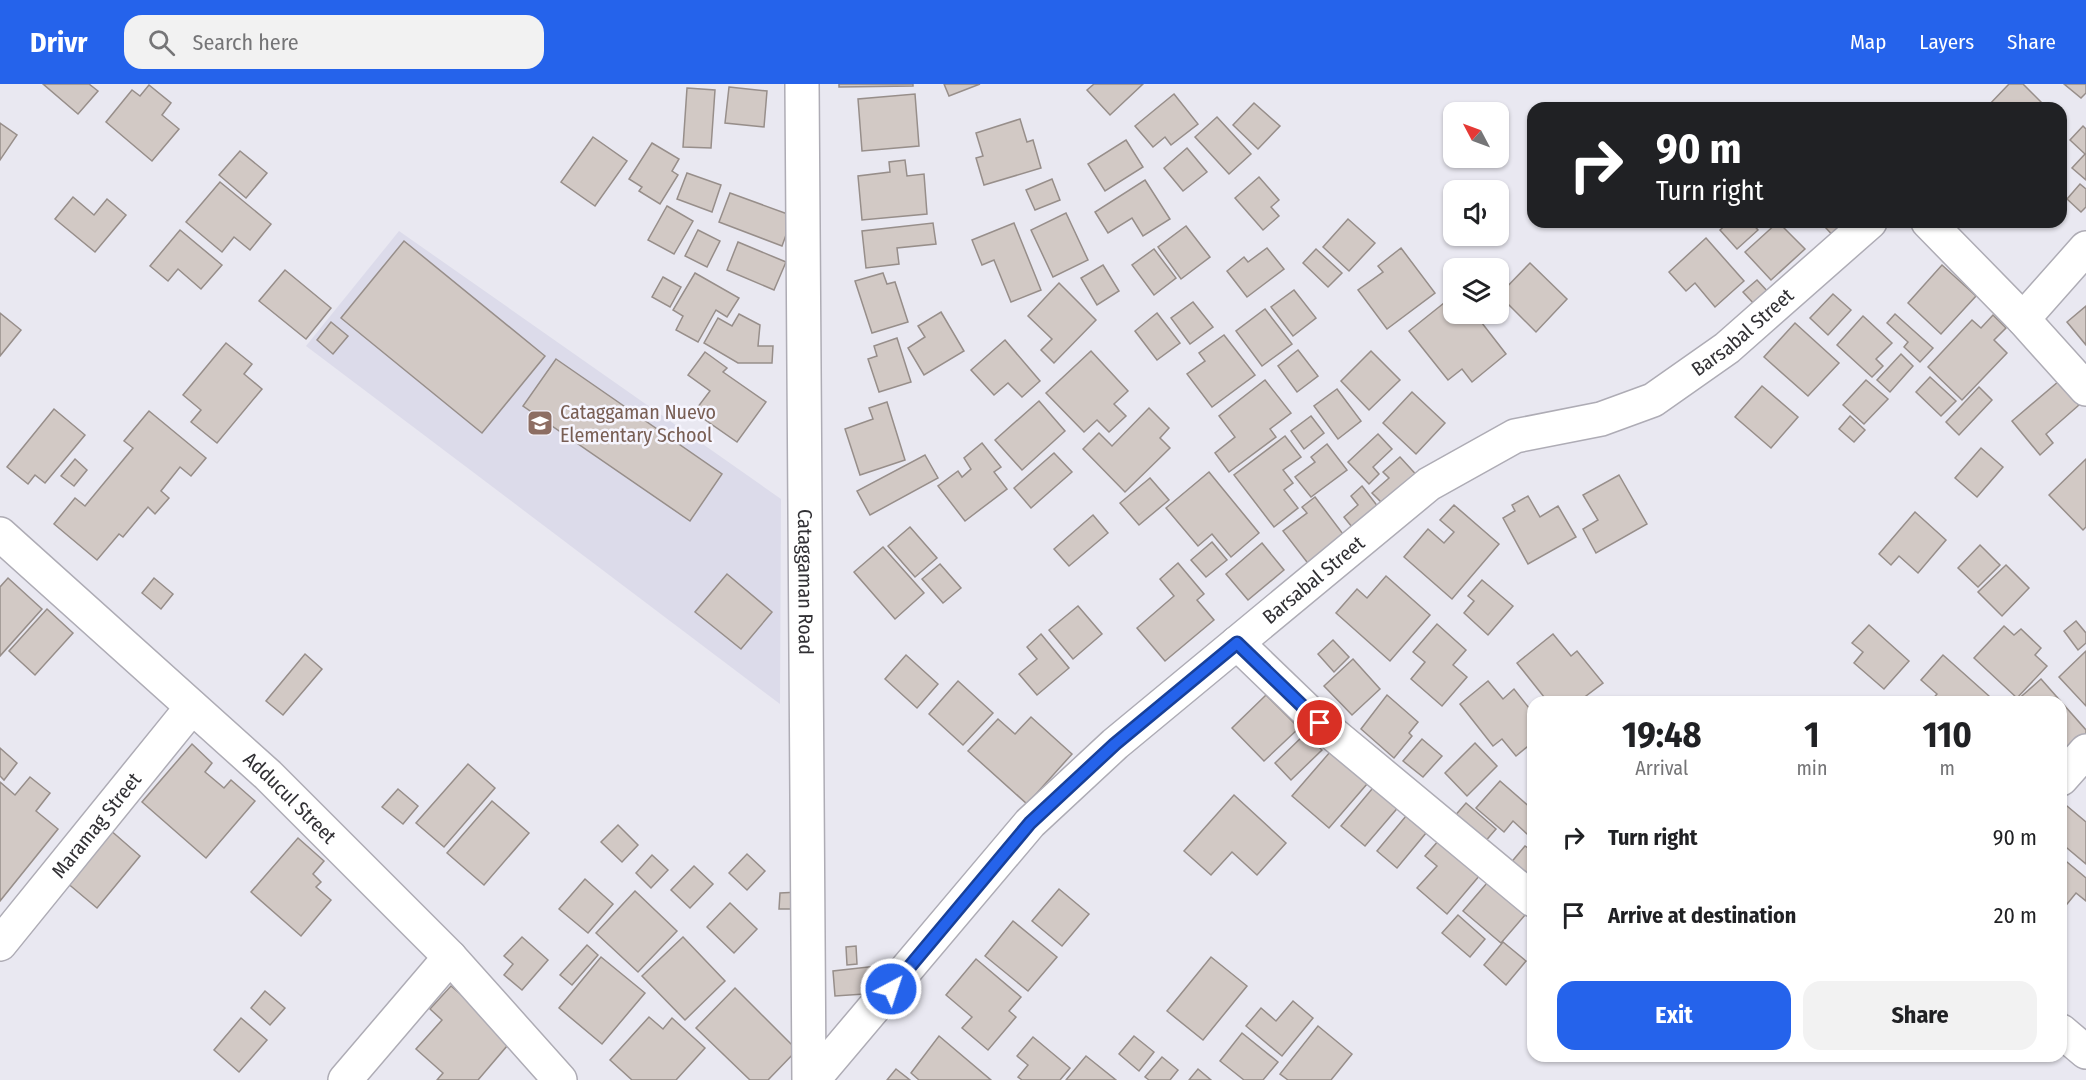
<!DOCTYPE html>
<style>
body{margin:0;font-family:"Fira Sans Condensed",sans-serif;background:#f2f2f2;color:#202124;height:100vh;display:flex;flex-direction:column;font-size:22px;white-space:nowrap}
*{box-sizing:border-box;margin:0}
p{font-size:20px;color:#757577}
.icon{flex:none;width:33px;height:33px;fill:none;stroke:currentColor;stroke-width:2;stroke-linecap:round;stroke-linejoin:round}
.map{position:relative;flex:1;overflow:hidden}
.sheet{position:absolute;left:1527px;top:612px;width:540px;height:366px;display:flex;flex-direction:column;background:#fff;border-radius:18px;box-shadow:0 2px 4px #0004}
.sheet>*{flex:none}
.guide{position:absolute;left:1527px;top:18px;width:540px;height:126px;border-radius:18px;box-shadow:0 2px 4px #0004;background:#202124;color:#fff;overflow:hidden}
.needle{width:39px;rotate:311deg}
.controls{position:absolute;left:1443px;top:18px;display:grid;gap:12px}
.controls a{display:grid;place-items:center;width:66px;height:66px;border-radius:12px;background:#fff;box-shadow:0 2px 4px #0004;font-size:30px}
.pin{position:absolute;display:grid;place-items:center;width:51px;height:51px;color:#fff;margin:-26px;border:3px solid #fff;border-radius:50%;box-shadow:0 2px 6px #0007}
.me{position:absolute;width:66px;margin:-33px;rotate:40deg;stroke-linejoin:round;filter:drop-shadow(0 0 4px #0008)}
.turn{display:flex;align-items:center;gap:21px;height:126px;padding:0 30px;font-size:27px}
.turn .icon{width:78px;height:78px;stroke-width:2.5}
.turn b{display:block;font-size:42px;line-height:51px}
.eta{display:flex;justify-content:space-evenly;align-items:center;height:102px;text-align:center}
.eta b{font-size:36px;font-weight:700;line-height:42px}
.primary-button{display:flex;gap:12px;margin-top:auto;padding:12px 30px}
.primary-button a{flex:1;height:69px;border-radius:18px;background:#2563eb;color:#fff;font-size:24px;font-weight:700;line-height:69px;text-align:center}
.primary-button a+a{background:#f2f2f2;color:#202124}
ul{padding:0;list-style:none}
li{display:flex;align-items:center;gap:18px;height:78px;padding:0 30px}
li div{flex:1}
li b{display:block;font-size:22px}
li em{font-style:normal}
header{display:flex;align-items:center;gap:36px;box-sizing:border-box;height:84px;padding:0 30px;background:#2563eb;color:#fff}
header strong{font-size:28px}
nav{display:flex;gap:33px;margin-inline-start:auto;font-size:21px}
.search{width:420px;height:54px;background:#f2f2f2;display:flex;align-items:center;gap:15px;box-sizing:border-box;padding:0 21px;border-radius:18px;color:#757577;font-size:22px}
.map>svg:first-child{display:block}
.built{fill:#dcdbea}
.building{fill:#d2c9c5;stroke:#978e8a;stroke-width:1.5}
.lines{fill:none;stroke-linecap:round;stroke-linejoin:round}
.minor-casing{stroke:#aeacb5;stroke-width:36}
.tertiary-casing{stroke:#aeacb5;stroke-width:36}
.minor{stroke:#fff;stroke-width:33}
.tertiary{stroke:#fff;stroke-width:33}
.route-casing{stroke:#184099;stroke-width:15}
.route{stroke:#2563eb;stroke-width:10}
.labels{text-anchor:middle;dominant-baseline:central;stroke-width:5;stroke-linejoin:round;paint-order:stroke}
.street-label{font-size:20px;fill:#313034;stroke:#f6f5fe}
.education-label{font-size:20px;fill:#785e54;stroke:#f6f5fe;text-anchor:start}
</style>
<header>
<strong>Drivr</strong>
<div class="search"><svg class="icon" aria-label="search" viewBox="0 0 24 24"><circle cx="10" cy="10" r="6"/><path d="M15 15l6 6"/></svg>Search here</div>
<nav><a>Map</a><a>Layers</a><a>Share</a></nav>
</header>
<div class="map">
<svg width="2086" height="996" viewBox="0 0 2086 996">
<rect width="100%" height="100%" fill="#e9e8f1"/>
<path class="built" d="M399 147 781 415 780 620 306 262Z"/>
<g class="building">
<path d="M43 0H89L98 7 78 30Z"/>
<path d="M839 0H913V2L839 3Z"/>
<path d="M944 0H980L949 12Z"/>
<path d="M1094 0H1143L1110 31 1087 6Z"/>
<path d="M2009 0H2023L2047 24H1986Z"/>
<path d="M2064 0H2086V9L2081 14Z"/>
<path d="M149 1 171 19 162 31 179 45 152 77 106 38 132 6 140 12Z"/>
<path d="M729 3 767 7 764 43 725 39Z"/>
<path d="M687 4 715 6 711 64 683 63Z"/>
<path d="M915 10 919 62 862 67 858 15Z"/>
<path d="M1174 10 1198 40 1171 61 1165 53 1153 63 1135 42Z"/>
<path d="M1254 19 1280 42 1258 65 1233 41Z"/>
<path d="M1217 33 1251 70 1229 90 1195 53Z"/>
<path d="M1020 35 1027 58 1033 56 1041 84 984 101 976 74 983 72 976 49Z"/>
<path d="M0 39 17 51 0 76Z"/>
<path d="M2083 42 2086 45V96L2072 84 2085 70 2070 56Z"/>
<path d="M593 53 627 77 595 122 561 98Z"/>
<path d="M1126 56 1143 83 1105 107 1088 80Z"/>
<path d="M652 59 679 75 672 87 678 91 660 120 639 107 642 103 629 95Z"/>
<path d="M1187 64 1207 88 1183 107 1164 84Z"/>
<path d="M240 67 267 89 246 114 219 91Z"/>
<path d="M905 76 907 92 924 90 927 130 862 136 858 92 890 88 889 78Z"/>
<path d="M687 89 721 101 712 128 677 115Z"/>
<path d="M1259 93 1279 116 1271 123 1279 132 1263 146 1235 114Z"/>
<path d="M1052 95 1060 116 1035 126 1026 106Z"/>
<path d="M1145 96 1170 135 1143 152 1132 134 1108 149 1095 128Z"/>
<path d="M220 98 271 140 250 166 234 153 222 168 186 138Z"/>
<path d="M2080 100 2086 105V123L2081 128 2067 115Z"/>
<path d="M730 109 793 132 782 162 719 138Z"/>
<path d="M73 113 94 131 107 115 126 131 95 168 55 135Z"/>
<path d="M667 122 693 137 674 170 648 156Z"/>
<path d="M1066 129 1088 176 1053 193 1031 146Z"/>
<path d="M1348 135 1375 159 1349 187 1323 163Z"/>
<path d="M1729 138H1751L1758 146 1737 165 1720 146Z"/>
<path d="M1778 138 1805 165 1771 196 1745 168Z"/>
<path d="M1829 138H1856L1837 156 1825 143Z"/>
<path d="M933 139 936 160 897 164 899 180 866 184 862 147Z"/>
<path d="M1014 139 1041 206 1011 218 994 176 982 181 972 156Z"/>
<path d="M1186 142 1210 173 1181 195 1158 163Z"/>
<path d="M180 146 222 181 201 205 178 185 168 197 150 182Z"/>
<path d="M698 146 720 157 707 183 685 172Z"/>
<path d="M1706 154 1744 197 1715 223 1695 199 1686 207 1669 188Z"/>
<path d="M404 157 545 272 482 349 341 234Z"/>
<path d="M738 158 786 178 774 206 727 186Z"/>
<path d="M1267 164 1284 185 1247 213 1227 187 1244 173 1248 178Z"/>
<path d="M1401 164 1435 209 1387 245 1358 206 1383 188 1378 182Z"/>
<path d="M1154 165 1176 194 1154 211 1132 181Z"/>
<path d="M1316 165 1342 189 1328 203 1303 179Z"/>
<path d="M1530 179 1567 215 1536 248 1499 211Z"/>
<path d="M1103 181 1119 207 1097 221 1081 194Z"/>
<path d="M1942 181 1976 212 1941 250 1908 219Z"/>
<path d="M285 186 331 224 306 255 259 217Z"/>
<path d="M695 189 739 214 727 233 716 226 698 258 676 246 683 232 673 226Z"/>
<path d="M883 189 887 200 895 198 908 238 872 249 855 197Z"/>
<path d="M663 193 681 203 670 223 652 213Z"/>
<path d="M1757 196 1769 209 1755 221 1743 208Z"/>
<path d="M1059 199 1096 236 1054 279 1041 266 1052 255 1028 232Z"/>
<path d="M1294 206 1316 234 1293 252 1271 223Z"/>
<path d="M1833 210 1851 226 1828 251 1810 234Z"/>
<path d="M1454 211V230H1475L1506 270 1472 298 1462 285 1448 296 1409 247Z"/>
<path d="M1193 218 1213 243 1190 260 1171 234Z"/>
<path d="M2086 222V261L2067 238Z"/>
<path d="M1265 225 1292 260 1262 282 1236 247Z"/>
<path d="M941 228 964 267 924 291 908 264 925 253 918 242Z"/>
<path d="M0 229 21 246 0 272Z"/>
<path d="M1157 229 1180 259 1157 276 1135 247Z"/>
<path d="M739 230 760 241 758 262H773L772 279H738L704 259 718 234 732 242Z"/>
<path d="M1895 230 1933 264 1920 278 1904 263 1908 258 1887 239Z"/>
<path d="M1993 231 2006 244 1994 256 2007 269 1962 316 1928 283 1972 236 1981 244Z"/>
<path d="M1863 232 1892 259 1876 275 1883 282 1872 293 1837 261Z"/>
<path d="M331 238 348 252 333 270 317 256Z"/>
<path d="M1795 239 1839 279 1808 312 1764 273Z"/>
<path d="M1224 251 1255 291 1212 323 1187 290 1205 277 1199 269Z"/>
<path d="M897 254 911 298 879 308 868 275 877 272 874 262Z"/>
<path d="M1005 256 1040 297 1022 313 1008 299 994 311 971 286Z"/>
<path d="M226 259 252 280 244 290 262 305 217 359 191 338 201 326 183 311Z"/>
<path d="M1298 266 1318 292 1297 308 1278 282Z"/>
<path d="M1091 267 1128 307 1114 320 1126 332 1109 348 1097 336 1084 348 1046 309Z"/>
<path d="M1371 267 1400 296 1369 326 1341 297Z"/>
<path d="M705 268 727 284 723 288 766 318 737 358 694 328 710 307 688 291Z"/>
<path d="M1901 270 1913 282 1890 308 1877 296Z"/>
<path d="M556 275 722 390 690 437 523 322Z"/>
<path d="M1930 293 1956 317 1941 332 1916 308Z"/>
<path d="M1265 296 1291 329 1270 345 1276 353 1229 388 1215 369 1235 353 1219 332Z"/>
<path d="M1866 296 1888 315 1864 340 1843 321Z"/>
<path d="M2059 297 2079 321 2046 350 2053 359 2040 371 2012 337Z"/>
<path d="M1762 302 1798 333 1771 364 1735 333Z"/>
<path d="M1979 303 1992 316 1959 351 1946 338Z"/>
<path d="M1337 305 1361 337 1338 355 1314 322Z"/>
<path d="M1412 308 1445 339 1416 370 1383 339Z"/>
<path d="M1039 317 1065 347 1022 386 995 356Z"/>
<path d="M887 318 905 376 860 391 845 345 873 335 869 324Z"/>
<path d="M1149 324 1169 344 1160 354 1170 364 1125 408 1083 365 1099 349 1112 362Z"/>
<path d="M54 325 85 351 45 399 35 391 28 400 7 383Z"/>
<path d="M149 327 206 374 191 392 180 383 161 407 169 414 155 430 148 423 123 453 119 450 97 476 54 440 75 414 85 422 133 364 124 357Z"/>
<path d="M1311 332 1324 349 1304 365 1291 347Z"/>
<path d="M1850 332 1865 346 1854 358 1839 345Z"/>
<path d="M1378 350 1392 365 1373 383 1379 390 1369 400 1348 378Z"/>
<path d="M1285 352 1301 373 1283 386 1293 399 1284 406 1298 424 1274 443 1234 391Z"/>
<path d="M982 359 1001 383 994 388 1007 405 965 437 938 402 958 387 962 393 971 385 964 374Z"/>
<path d="M1327 360 1347 386 1311 413 1295 393 1315 378 1311 373Z"/>
<path d="M1981 364 2003 383 1977 413 1955 394Z"/>
<path d="M1054 369 1072 388 1031 424 1014 404Z"/>
<path d="M925 371 938 394 870 431 857 407Z"/>
<path d="M1400 373 1421 396 1389 426 1372 409 1389 394 1383 388Z"/>
<path d="M75 375 87 386 74 402 61 392Z"/>
<path d="M2086 375V443L2083 446 2049 411Z"/>
<path d="M1209 388 1259 449 1231 473 1212 450 1198 462 1166 424Z"/>
<path d="M1619 391 1647 440 1596 469 1583 445 1598 436 1583 411Z"/>
<path d="M1150 394 1169 416 1139 441 1120 419Z"/>
<path d="M1362 402 1382 428 1356 448 1344 433 1358 421 1351 412Z"/>
<path d="M1528 412 1540 433 1558 422 1576 453 1528 480 1503 434 1515 427 1512 421Z"/>
<path d="M1315 413 1346 454 1310 482 1283 447 1307 429 1302 423Z"/>
<path d="M1454 421 1499 460 1452 515 1404 473 1428 445 1444 459 1454 448 1440 436Z"/>
<path d="M1915 428 1946 456 1918 489 1899 472 1891 481 1879 470Z"/>
<path d="M1093 431 1108 449 1069 482 1054 465Z"/>
<path d="M910 443 937 474 915 493 888 462Z"/>
<path d="M1212 458 1227 476 1206 493 1191 476Z"/>
<path d="M1262 459 1284 486 1248 516 1226 490Z"/>
<path d="M1980 461 2000 481 1978 503 1958 484Z"/>
<path d="M883 463 924 509 895 535 854 488Z"/>
<path d="M1178 479 1204 510 1197 516 1214 536 1165 577 1137 544 1174 512 1160 495Z"/>
<path d="M940 480 961 504 943 519 922 495Z"/>
<path d="M2006 481 2029 504 2002 532 1978 508Z"/>
<path d="M727 490 772 528 741 565 695 528Z"/>
<path d="M1386 492 1430 531 1390 577 1336 529 1357 505 1367 514Z"/>
<path d="M8 494 42 525 0 572V503Z"/>
<path d="M154 494 173 510 161 525 142 509Z"/>
<path d="M1482 496 1513 522 1488 551 1464 529 1474 517 1468 512Z"/>
<path d="M1078 522 1102 550 1073 575 1049 546Z"/>
<path d="M47 525 73 549 35 591 9 567Z"/>
<path d="M2076 537 2086 549V559L2078 566 2064 547Z"/>
<path d="M1437 540 1466 566 1453 581 1467 593 1442 622 1411 595 1425 578 1413 568Z"/>
<path d="M1869 541 1909 577 1884 605 1854 579 1863 568 1852 559Z"/>
<path d="M2004 542 2014 551 2021 545 2041 564 2035 571 2047 582 2017 614 1974 574Z"/>
<path d="M1041 550 1069 584 1037 611 1019 590 1037 575 1027 563Z"/>
<path d="M1553 550 1571 572 1577 567 1603 599 1578 618H1548L1517 579Z"/>
<path d="M1333 556 1349 573 1334 588 1318 570Z"/>
<path d="M2086 567V622L2059 593Z"/>
<path d="M305 570 322 585 283 631 266 617Z"/>
<path d="M906 571 938 600 917 624 885 595Z"/>
<path d="M1943 571 1989 612 1984 618H1930L1937 610 1921 596Z"/>
<path d="M1353 575 1380 605 1352 631 1324 602Z"/>
<path d="M2041 595 2086 646V661L2061 683V618H2015Z"/>
<path d="M958 597 993 629 963 661 929 630Z"/>
<path d="M1488 597 1503 615 1514 605 1533 629V658L1516 672 1502 655 1493 662 1460 620Z"/>
<path d="M1266 611 1299 644 1264 677 1232 644Z"/>
<path d="M1387 611 1418 638 1409 649 1412 652 1394 674 1361 645Z"/>
<path d="M1031 633 1072 670 1027 720 968 667 998 635 1015 650Z"/>
<path d="M1305 650 1322 666 1291 696 1275 679Z"/>
<path d="M1422 655 1442 672 1423 693 1403 677Z"/>
<path d="M1475 659 1497 682 1467 712 1445 689Z"/>
<path d="M192 660 212 679 205 688 224 704 231 696 255 717 206 774 142 718Z"/>
<path d="M0 664 17 679 4 696 0 692Z"/>
<path d="M1330 668 1367 700 1329 744 1292 712Z"/>
<path d="M468 680 495 704 444 763 416 739Z"/>
<path d="M30 693 50 709 36 727 58 745 0 817V698L15 711Z"/>
<path d="M1500 697 1533 726V743L1527 750 1513 737 1504 748 1476 724Z"/>
<path d="M1377 699 1401 720 1365 762 1341 742Z"/>
<path d="M398 705 418 722 403 740 382 723Z"/>
<path d="M1234 711 1286 759 1257 791 1232 768 1211 791 1184 767Z"/>
<path d="M492 717 529 749 484 801 447 769Z"/>
<path d="M2061 717 2086 738V780L2061 759Z"/>
<path d="M1466 719 1496 745 1483 760 1453 734Z"/>
<path d="M1406 732 1426 749 1397 784 1377 767Z"/>
<path d="M618 741 638 761 622 778 601 758Z"/>
<path d="M109 745 140 772 97 824 66 798Z"/>
<path d="M298 754 324 777 313 790 321 798 316 803 331 816 301 852 251 808Z"/>
<path d="M1439 756 1480 791 1447 830 1417 804 1437 782 1425 772Z"/>
<path d="M1533 759V802L1509 781 1525 762 1528 764Z"/>
<path d="M747 770 765 787 747 806 729 789Z"/>
<path d="M652 771 668 786 651 804 636 789Z"/>
<path d="M2061 773 2086 794V817L2076 809 2063 825Z"/>
<path d="M694 782 713 800 690 824 671 806Z"/>
<path d="M1493 792 1531 824 1501 859 1463 827Z"/>
<path d="M585 795 613 820 588 849 559 825Z"/>
<path d="M1059 805 1089 830 1062 862 1032 837Z"/>
<path d="M635 807 677 847 638 888 596 849Z"/>
<path d="M799 808 798 825H779L780 809Z"/>
<path d="M730 819 757 845 734 869 707 843Z"/>
<path d="M1458 831 1485 855 1470 873 1442 849Z"/>
<path d="M1013 837 1057 873 1028 907 985 872Z"/>
<path d="M522 853 548 876 522 906 504 891 513 880 504 872Z"/>
<path d="M683 853 725 897 685 936 642 892Z"/>
<path d="M1503 858 1526 877 1506 901 1484 881Z"/>
<path d="M587 861 598 871 572 901 560 891Z"/>
<path d="M856 862 857 880 847 881 846 863Z"/>
<path d="M601 873 645 909 602 960 559 924Z"/>
<path d="M1211 873 1247 902 1203 956 1167 927Z"/>
<path d="M976 875 1021 913 1009 927 1016 933 988 966 962 944 972 933 946 911Z"/>
<path d="M877 882 879 909 835 912 833 887Z"/>
<path d="M451 902 513 955 478 996H437L443 989 416 965 442 936 430 925Z"/>
<path d="M735 904 797 966 768 996H750L696 944Z"/>
<path d="M265 907 285 924 270 941 251 924Z"/>
<path d="M1293 917 1313 934 1282 972 1246 942 1261 924 1276 937Z"/>
<path d="M649 933 663 945 672 934 705 964 676 996H632L610 976Z"/>
<path d="M241 934 267 956 239 988 214 966Z"/>
<path d="M1318 942 1352 970 1331 996H1288L1280 990Z"/>
<path d="M1242 949 1278 978 1263 996H1244L1220 977Z"/>
<path d="M939 952 991 996H919L911 989Z"/>
<path d="M1134 952 1154 968 1139 987 1119 970Z"/>
<path d="M1033 953 1070 984 1060 996H1022L1018 993 1028 981 1017 972Z"/>
<path d="M1086 972 1116 996H1066Z"/>
<path d="M1162 973 1178 986 1170 996H1149L1145 993Z"/>
<path d="M896 985 910 996H887Z"/>
<path d="M1198 985 1211 996H1189Z"/>
</g>
<g class="lines">
<g class="minor-casing">
<g id="minor">
<path d="M1928 138 2023 235 2086 305"/>
<path d="M2023 235 2086 164"/>
<path id="s1" d="M0 450 268 691 450 873 560 996"/>
<path d="M1237 559 1320 639 1533 816"/>
<path d="M2061 695 2086 667"/>
<path id="s2" d="M0 860 192 623"/>
<path d="M2061 947 2086 968"/>
<path d="M345 996 450 873"/>
<path id="s3" d="M813 996 1030 739 1115 660 1429 400 1515 352 1601 335 1653 316 1727 264 1870 138"/>
</g>
</g>
<g class="tertiary-casing">
<g id="tertiary">
<path id="s4" d="M802 0 809 996"/>
</g>
</g>
<use href="#minor" class="minor"/>
<use href="#tertiary" class="tertiary"/>
</g>
<g class="lines">
<g class="route-casing">
<path id="route" d="M891 905 1030 739 1115 660 1237 559 1320 639"/>
</g>
<use href="#route" class="route"/>
</g>
<defs>
<g id="school-square" transform="scale(1.35)"><rect x="-9" y="-9" width="18" height="18" rx="4" fill="#8d6e63" stroke="#f6f5fe"/><path d="M0-5L7-2L0 1L-7-2ZM-4 1L0 2.5L4 1V4Q0 6-4 4Z" fill="#fff"/></g>
</defs>
<g fill-rule="evenodd">
<use href="#school-square" x="540" y="339"/>
</g>
<g class="labels">
<g class="street-label">
<text stroke="none"><textPath href="#s3" startOffset="1214">Barsabal Street</textPath></text>
<text stroke="none"><textPath href="#s3" startOffset="710">Barsabal Street</textPath></text>
<text stroke="none"><textPath href="#s4" startOffset="498">Cataggaman Road</textPath></text>
<text stroke="none"><textPath href="#s1" startOffset="392">Adducul Street</textPath></text>
<text stroke="none"><textPath href="#s2" startOffset="153">Maramag Street</textPath></text>
</g>
<g class="education-label">
<text x="560" y="328">Cataggaman Nuevo<tspan x="560" dy="23">Elementary School</tspan></text>
</g>
</g>
</svg>
<div class="controls">
<a><svg class="needle" viewBox="-14 -14 28 28"><path d="M0-13l5 13h-10z" fill="#e53935"/><path d="M0 13l5-13h-10z" fill="#757577"/></svg></a>
<a><svg class="icon" aria-label="sound" viewBox="0 0 24 24"><path d="M4 9h4l5-4v14l-5-4H4zM17 9q2 3 0 6"/></svg></a>
<a><svg class="icon" aria-label="layers" viewBox="0 0 24 24"><path d="M12 4l9 5-9 5-9-5zM3 14l9 5 9-5"/></svg></a>
</div>
<div class="pin" style="left:1320px;top:639px;background:#d93025"><svg class="icon" aria-label="arrive" viewBox="0 0 24 24"><path d="M6 21V4h12l-3 4 3 4H6"/></svg></div>
<svg class="me" style="left:891px;top:905px" viewBox="-20 -20 40 40"><circle r="17" fill="#2563eb" stroke="#fff" stroke-width="3"/><path d="M0-11L8 9 0 5-8 9z" fill="#fff"/></svg>
<div class="guide">
<div class="turn"><svg class="icon" aria-label="right" viewBox="0 0 24 24"><path d="M7 20v-9h11M14 6l5 5-5 5"/></svg><div><b>90 m</b>Turn right</div></div>
</div>
<section class="sheet">
<div class="eta">
<div><b>19:48</b><p>Arrival</p></div>
<div><b>1</b><p>min</p></div>
<div><b>110</b><p>m</p></div>
</div>
<ul>
<li><svg class="icon" aria-label="right" viewBox="0 0 24 24"><path d="M7 20v-9h11M14 6l5 5-5 5"/></svg><div><b>Turn right</b></div><em>90 m</em></li>
<li><svg class="icon" aria-label="arrive" viewBox="0 0 24 24"><path d="M6 21V4h12l-3 4 3 4H6"/></svg><div><b>Arrive at destination</b></div><em>20 m</em></li>
</ul>
<div class="primary-button"><a>Exit</a><a>Share</a></div>
</section>
</div>
